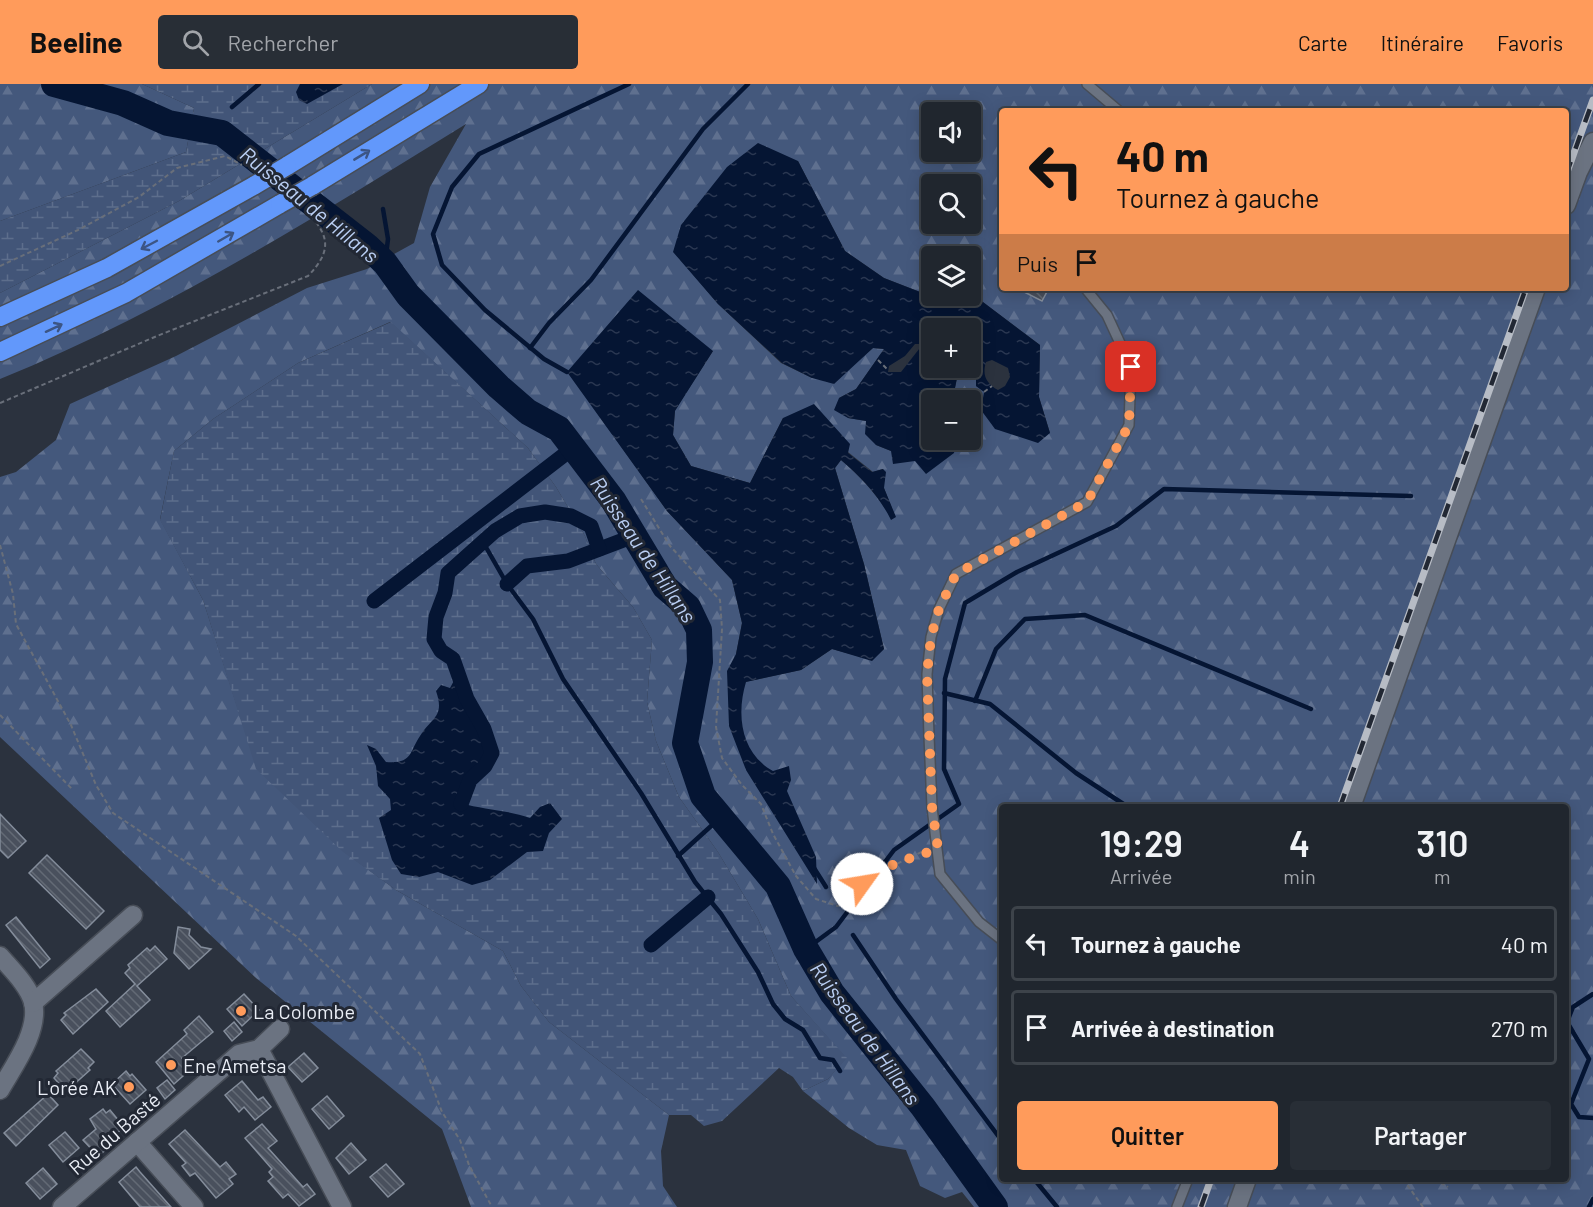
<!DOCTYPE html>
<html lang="fr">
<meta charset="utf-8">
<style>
body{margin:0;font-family:Barlow,sans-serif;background:#282e36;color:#f1f3f6;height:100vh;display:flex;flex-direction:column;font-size:22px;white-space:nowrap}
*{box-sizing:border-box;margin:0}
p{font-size:20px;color:#a2a5aa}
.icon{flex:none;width:33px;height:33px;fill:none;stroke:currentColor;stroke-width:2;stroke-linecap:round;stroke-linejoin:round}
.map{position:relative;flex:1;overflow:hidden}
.side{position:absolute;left:999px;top:720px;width:570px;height:378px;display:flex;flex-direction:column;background:#20262e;border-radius:6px;box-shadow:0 3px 15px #0003,0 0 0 2px #3d434a}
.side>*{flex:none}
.banner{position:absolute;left:999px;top:24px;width:570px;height:183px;border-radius:6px;box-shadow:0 3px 15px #0003,0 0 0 2px #3d434a;background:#ff9b5b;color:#111;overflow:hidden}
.tools{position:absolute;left:921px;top:18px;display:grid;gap:12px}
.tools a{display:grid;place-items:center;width:60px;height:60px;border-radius:6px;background:#20262e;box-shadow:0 3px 15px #0003,0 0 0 2px #3d434a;font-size:30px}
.pin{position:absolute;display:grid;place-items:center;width:51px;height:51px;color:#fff;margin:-26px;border-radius:12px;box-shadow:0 3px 9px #0006}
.me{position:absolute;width:66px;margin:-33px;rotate:58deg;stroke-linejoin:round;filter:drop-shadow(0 0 4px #0008)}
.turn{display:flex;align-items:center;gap:21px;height:126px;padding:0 18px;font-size:27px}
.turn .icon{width:78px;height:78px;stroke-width:2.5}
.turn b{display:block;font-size:42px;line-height:51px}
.then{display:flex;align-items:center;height:57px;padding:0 18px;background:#0003;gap:12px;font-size:22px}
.eta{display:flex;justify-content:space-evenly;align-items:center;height:102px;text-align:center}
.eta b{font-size:36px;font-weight:600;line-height:42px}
.primary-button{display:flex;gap:12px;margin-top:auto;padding:12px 18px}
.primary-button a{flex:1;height:69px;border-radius:6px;background:#ff9b5b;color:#111;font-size:24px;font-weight:600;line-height:69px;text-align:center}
.primary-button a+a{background:#282e36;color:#f1f3f6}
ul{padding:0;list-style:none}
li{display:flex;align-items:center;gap:18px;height:75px;margin:0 12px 9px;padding:0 6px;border:3px solid #3d434a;border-radius:6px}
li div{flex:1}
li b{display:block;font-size:22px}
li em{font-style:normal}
header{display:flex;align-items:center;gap:36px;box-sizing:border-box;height:84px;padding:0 30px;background:#ff9b5b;color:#111}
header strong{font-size:28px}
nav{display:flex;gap:33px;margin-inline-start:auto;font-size:21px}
.search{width:420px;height:54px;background:#282e36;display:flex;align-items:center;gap:15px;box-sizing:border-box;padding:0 21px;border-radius:6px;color:#a2a5aa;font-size:22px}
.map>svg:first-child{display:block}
.forest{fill:url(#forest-firs);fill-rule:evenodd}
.wetland{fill:url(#wetland-marsh)}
.water{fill:url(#water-ripples);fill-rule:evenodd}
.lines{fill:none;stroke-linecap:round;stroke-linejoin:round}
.stream{stroke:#051533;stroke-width:4.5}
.canal{stroke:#051533;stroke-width:15}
.river{stroke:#051533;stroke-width:26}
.building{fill:url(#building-back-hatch);stroke:#848d9b;stroke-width:1.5}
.lane-casing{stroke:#474d57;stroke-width:12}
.street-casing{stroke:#474d57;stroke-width:21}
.highway-casing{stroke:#474d57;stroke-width:21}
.path{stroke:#696f7a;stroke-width:2;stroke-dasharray:4.5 3;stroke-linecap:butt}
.lane{stroke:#6b7381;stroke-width:9}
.street{stroke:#6b7381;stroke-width:18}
.highway{stroke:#6298fb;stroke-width:18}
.rail-casing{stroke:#b7bcc5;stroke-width:7}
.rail{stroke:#222834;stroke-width:4.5;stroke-dasharray:14;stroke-linecap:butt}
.highway-bridge-casing{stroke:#474d57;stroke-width:21;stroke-linecap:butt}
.highway-bridge{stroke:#6298fb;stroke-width:18}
.oneway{stroke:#3c5584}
.route{stroke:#ff9b5b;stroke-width:10;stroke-dasharray:0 18}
.poi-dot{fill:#ff9b5b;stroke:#222834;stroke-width:2}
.labels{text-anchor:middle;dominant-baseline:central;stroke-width:6;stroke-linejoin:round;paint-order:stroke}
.poi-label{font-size:20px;fill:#eaeef6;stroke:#222834;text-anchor:start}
.street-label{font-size:20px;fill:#eaeef6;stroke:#222834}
.water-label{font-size:21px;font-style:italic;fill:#bacff4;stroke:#222834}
</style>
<header>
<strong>Beeline</strong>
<div class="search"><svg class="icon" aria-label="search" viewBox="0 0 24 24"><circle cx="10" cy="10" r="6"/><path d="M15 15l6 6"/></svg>Rechercher</div>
<nav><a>Carte</a><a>Itinéraire</a><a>Favoris</a></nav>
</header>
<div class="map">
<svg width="1593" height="1123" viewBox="0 0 1593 1123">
<defs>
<pattern id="forest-firs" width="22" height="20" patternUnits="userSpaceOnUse" patternTransform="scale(1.5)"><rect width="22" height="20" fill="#44587c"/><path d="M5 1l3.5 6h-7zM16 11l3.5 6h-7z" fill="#5f708f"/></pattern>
<pattern id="wetland-marsh" width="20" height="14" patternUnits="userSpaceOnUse" patternTransform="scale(1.5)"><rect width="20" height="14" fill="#425578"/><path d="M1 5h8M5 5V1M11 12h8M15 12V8" fill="none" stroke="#5d6e8c"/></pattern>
<pattern id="water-ripples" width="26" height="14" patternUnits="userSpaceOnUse" patternTransform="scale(1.5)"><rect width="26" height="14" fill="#051533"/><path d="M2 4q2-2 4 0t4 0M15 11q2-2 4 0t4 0" fill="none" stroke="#2a3751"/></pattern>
<pattern id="building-back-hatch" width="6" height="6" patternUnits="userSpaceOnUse" patternTransform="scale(1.5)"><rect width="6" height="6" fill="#49505d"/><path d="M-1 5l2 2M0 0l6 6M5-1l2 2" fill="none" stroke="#636a75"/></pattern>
</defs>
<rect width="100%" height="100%" fill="#2b323e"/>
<g class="forest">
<path d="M0 0H142L194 24 186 68 0 137Z"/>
<path d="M372 0H1593V1123H974L962 1108 945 1114 920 1102 906 1066 877 1061 849 1044 803 1007 828 995 846 974 791 912 758 835 718 768 679 713 656 657 647 618 652 556 633 523 596 480 585 452 556 403 528 364 390 238 298 279 213 335 174 367 160 435 203 516 257 685 343 767 396 806 503 867 521 902 549 938 669 1031 661 1067 663 1102 677 1123H471L442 1045 256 894 0 653V393L16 388 56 356 70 320 176 272 307 204 367 185 414 159 430 103 466 40C315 133 165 228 0 295V209L179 117ZM1002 27H1566V204H1002ZM932 28H970V68H932ZM798 77 845 167 884 194 933 213 936 212H932V172H970L971 209 1040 261 1039 313 1050 349 976 302V272L971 267 970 284H959L953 314 956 316H970V356H957L953 369 891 367 876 361 867 337 848 334 839 314 856 305 884 265 873 264 853 281 812 294 781 279 718 220 674 168ZM932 100H970V140H932ZM713 267 675 326 673 351 691 382 750 399 783 334 848 368 873 388 883 385 884 404 895 432 892 435C878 412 862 394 841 376L835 384 864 480 884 565 872 576 832 565 801 586 740 599 736 570 742 539 732 496 667 427 568 288ZM1002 723H1566V1095H1002Z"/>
</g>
<g class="wetland">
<path d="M142 0H372L179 117 0 209V137L186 68 194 24Z"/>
<path d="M391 238 528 364 556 403 585 452 596 480 633 523 652 556 647 618 656 657 679 713 718 768 758 835 791 912 847 974 828 995 803 1007 793 993 779 984 722 1037 704 1042 691 1031H669L549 938 521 902 503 867 396 806 343 768 256 685 203 516 160 436 174 367 213 335 298 279Z"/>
</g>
<g class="water">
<path d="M300 0H343L307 20 299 16 296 8Z"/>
<path d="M758 59 798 77 845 167 884 194 933 213 970 212 971 209 1040 261 1039 313 1050 349 1038 359 995 345 981 326 984 308 976 302V273L971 267 970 244H932V284H959L953 314 956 316H932V356H957L954 369 926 390 915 377 893 380 891 367 876 361 865 350 866 337 848 334 834 326 839 314 856 305 884 265 873 264 834 300 812 294 782 279 718 220 673 168 681 141 727 83ZM915 260H923L901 288H888L889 282 905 272ZM992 276 1008 284 1010 293 1005 302 998 306C986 299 982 291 986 278Z"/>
<path d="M638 206 713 267 675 327 673 351 691 382 750 399 783 334 814 320 850 360 848 369 872 388 883 385 886 388 884 404 896 433 891 436C879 412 862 394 841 376L835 384 864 480 884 565 872 577 832 565 801 586 746 598C736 631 741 669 773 687L789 682 791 696 787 707 816 773 817 800 746 686 729 642 727 587 736 570 742 539 732 496 667 427 567 288Z"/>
<path d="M457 591 484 645 492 669 485 682 470 696 461 719C484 726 508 726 530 734L540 723 550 719 562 735 549 749 543 767 527 768 490 796 472 801 438 788 419 793 401 790 392 776 379 734 391 726 390 715 378 702 376 682 367 661 376 665 386 678C413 680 409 668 420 652 432 633 445 633 436 607L441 601 450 604Z"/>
</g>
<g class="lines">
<g class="stream">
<path d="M84 8 86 0"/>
<path d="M232 23 259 0"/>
<path d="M383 125 388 155 385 179"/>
<path d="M530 264 549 239 591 196 703 45 748 0"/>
<path d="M567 288 544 275 485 226 442 181 433 150 452 103 479 70 629 0"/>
<path d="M483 458 507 500 533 535 563 595 641 709 695 798 721 830 758 888 773 920 785 935 803 946 820 974 833 976 840 987"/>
<path d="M944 609 990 620 1076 689 1128 723"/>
<path d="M975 617 996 565 1025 535 1085 531 1311 625"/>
<path d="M678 772 721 733"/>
<path d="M814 784 826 803"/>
<path d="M853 851 896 915 1002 1057"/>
<path d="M806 865 836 843 894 766 959 720 944 685 945 595 965 519 1017 488 1116 442 1164 405 1411 412"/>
<path d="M1593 910 1573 923 1567 938 1589 975 1571 1020 1579 1033 1593 1034"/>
<path d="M1034 1095 1057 1123"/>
<path d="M1589 1123 1593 1115"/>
</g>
<g class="canal">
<path d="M507 500 527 482 568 477 634 452"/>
<path d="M374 517 573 364"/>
<path d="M461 720 470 696 485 682 492 669 484 645 467 615 453 575 441 567 434 555 436 533 445 509 448 489 495 447 520 432 545 428 571 432 591 442 599 465"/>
<path d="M651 861 708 813"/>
</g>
<path class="river" d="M54 0 123 19 168 39 222 49 367 162 385 179 408 211 499 303 528 328 559 345 613 416 665 503 688 523 699 546 700 578 685 659 703 712 778 802 806 865 832 909 923 1023 995 1123"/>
</g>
<g class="building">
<path d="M1016 204H1049L1042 217Z"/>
<path d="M0 730 26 757 8 774 0 766Z"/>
<path d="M47 771 104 827 86 845 29 789Z"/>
<path d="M16 833 50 875 40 884 6 841Z"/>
<path d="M178 843 190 845 189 851 201 863 211 865 189 885 174 869Z"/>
<path d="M155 862 167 875 137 902 150 916 120 943 106 927 135 900 125 889 130 884 128 881 147 864 150 867Z"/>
<path d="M96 905 108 918 73 950 61 936 66 931 64 929Z"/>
<path d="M244 910 259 926 242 942 227 925Z"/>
<path d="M199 932 213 948 182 974 191 985 174 1000 156 978 187 950 184 946Z"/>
<path d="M234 938 242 948 232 957 224 947Z"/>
<path d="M81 965 94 978 88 984 90 986 71 1003 69 1001 64 1005 54 994 58 989 56 987Z"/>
<path d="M304 969 318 984 302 998 288 983Z"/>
<path d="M126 987 130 992 132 990 146 1006 130 1020 112 1000Z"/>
<path d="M167 996 175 1006 165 1015 157 1004Z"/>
<path d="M242 997 258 1016 263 1013 271 1023 255 1036 244 1023 239 1028 225 1011Z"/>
<path d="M48 1010 58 1021 16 1062 4 1049Z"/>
<path d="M327 1012 344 1032 329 1045 312 1025Z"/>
<path d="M103 1025 106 1029 110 1026 124 1043 105 1060 108 1064 98 1072 83 1056 96 1045 90 1035Z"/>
<path d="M262 1040 277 1057 268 1064 303 1103 307 1100 315 1110 299 1122 288 1110 283 1114 268 1097 273 1093 269 1088 272 1085 245 1054Z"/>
<path d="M185 1046 220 1083 226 1078 236 1090 229 1095 233 1100 216 1114 195 1089 190 1092 182 1082 186 1079 169 1060Z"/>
<path d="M65 1048 79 1064 63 1078 49 1061Z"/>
<path d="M351 1059 366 1076 349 1090 336 1074Z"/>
<path d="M386 1080 404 1100 388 1113 370 1093Z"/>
<path d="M136 1083 140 1088 171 1123H140L119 1098Z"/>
<path d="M43 1084 57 1100 40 1115 26 1099Z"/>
</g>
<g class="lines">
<g class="lane-casing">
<g id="lane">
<path d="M1087 0 1119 27"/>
<path d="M1002 856 979 838 940 790 932 723 929 652 927 590 931 553 939 525 956 490 1087 418 1129 341 1131 283 1107 231 1085 204"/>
<path d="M1177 1123 1188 1095"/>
</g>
</g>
<g class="street-casing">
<g id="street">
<path d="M1566 121 1578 88 1593 58"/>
<path d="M1351 723 1536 204"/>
<path d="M0 872C11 885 28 901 33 918 40 947 13 983 0 1006"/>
<path d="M33 919 133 831"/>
<path d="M259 965 342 1123"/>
<path d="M137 1058 194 1123"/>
<path d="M62 1123 239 970 259 965 280 945"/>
<path d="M1237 1123 1247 1095"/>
</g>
</g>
<g class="highway-casing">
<g id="highway">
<path d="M287 82 420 0"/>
<path d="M312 102 479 0"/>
<path d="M0 233 107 184 255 101"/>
<path d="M0 268 126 209 280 120"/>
</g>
</g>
<g class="path">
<path d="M0 182 78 146 139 113 177 84 225 72 242 81"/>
<path d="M878 276 887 285"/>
<path d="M984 308 992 302"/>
<path d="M0 319 157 252 308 192C330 169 331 154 310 131"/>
<path d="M641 415 670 462 720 516 722 545 716 643 722 674 742 701 761 720 773 750 796 792 816 815 838 822C864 798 891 781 924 767"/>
<path d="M0 461 13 510 16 540 71 641 96 701 113 729 296 852 420 970 442 1028 460 1056 469 1081 492 1123"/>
<path d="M0 631 73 706"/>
<path d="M1403 1095 1423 1123"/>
<path d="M1434 1095 1448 1103"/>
</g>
<use href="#lane" class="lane"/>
<use href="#street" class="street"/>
<use href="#highway" class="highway"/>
<g class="rail-casing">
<g id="rail">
<path d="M1566 91 1593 16"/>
<path d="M1340 723 1526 204"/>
<path d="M1201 1123 1211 1095"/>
</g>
</g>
<use href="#rail" class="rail"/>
<g class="highway-bridge-casing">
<g id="highway-bridge">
<path d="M255 101 287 82"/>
<path d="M280 120 312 102"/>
</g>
</g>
<use href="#highway-bridge" class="highway-bridge"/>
</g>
<defs><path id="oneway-shaft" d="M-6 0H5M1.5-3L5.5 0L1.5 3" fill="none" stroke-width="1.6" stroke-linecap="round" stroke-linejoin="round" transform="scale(1.5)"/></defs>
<g class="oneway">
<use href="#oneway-shaft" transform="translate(362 71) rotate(-31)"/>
<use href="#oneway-shaft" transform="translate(226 153) rotate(-30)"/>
<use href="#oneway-shaft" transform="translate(149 161) rotate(152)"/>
<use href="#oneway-shaft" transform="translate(54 244) rotate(-25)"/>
</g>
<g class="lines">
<path class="route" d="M862 800 896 779 938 765 932 723 927 590 931 553 939 525 956 490 1087 418 1129 341 1131 283"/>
</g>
<g class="poi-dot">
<circle cx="241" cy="927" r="6"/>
<circle cx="171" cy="981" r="6"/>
<circle cx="129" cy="1003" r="6"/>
</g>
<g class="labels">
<g class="poi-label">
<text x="253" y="927">La Colombe</text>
<text x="183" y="981">Ene Ametsa</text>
<text x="117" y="1003" text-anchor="end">L'orée AK</text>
</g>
<g class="street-label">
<text transform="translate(114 1049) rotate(-41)">Rue du Basté</text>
</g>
<g class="water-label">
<text transform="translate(310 120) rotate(39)">Ruisseau de Hillans</text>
<text transform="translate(644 465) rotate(56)">Ruisseau de Hillans</text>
<text transform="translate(866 949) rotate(54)">Ruisseau de Hillans</text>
</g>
</g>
</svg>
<div class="tools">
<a><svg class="icon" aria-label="sound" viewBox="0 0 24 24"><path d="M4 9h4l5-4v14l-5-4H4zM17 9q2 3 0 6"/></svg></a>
<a><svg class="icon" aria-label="search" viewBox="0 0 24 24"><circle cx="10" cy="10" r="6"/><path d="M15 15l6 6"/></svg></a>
<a><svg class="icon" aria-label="layers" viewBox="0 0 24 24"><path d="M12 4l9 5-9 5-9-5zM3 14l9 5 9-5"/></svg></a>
<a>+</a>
<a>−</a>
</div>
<div class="pin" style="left:1131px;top:283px;background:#d93025"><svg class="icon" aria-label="arrive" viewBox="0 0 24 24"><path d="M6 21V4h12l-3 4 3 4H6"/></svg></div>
<svg class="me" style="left:862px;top:800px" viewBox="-20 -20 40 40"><circle r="19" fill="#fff"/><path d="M0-13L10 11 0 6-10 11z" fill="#ff9b5b"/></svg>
<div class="banner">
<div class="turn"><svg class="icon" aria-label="left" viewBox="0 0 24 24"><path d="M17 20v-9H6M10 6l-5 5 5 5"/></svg><div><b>40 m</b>Tournez à gauche</div></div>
<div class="then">Puis<svg class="icon" aria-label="arrive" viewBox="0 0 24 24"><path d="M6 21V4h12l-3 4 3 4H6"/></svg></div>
</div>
<section class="side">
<div class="eta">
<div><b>19:29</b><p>Arrivée</p></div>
<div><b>4</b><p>min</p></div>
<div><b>310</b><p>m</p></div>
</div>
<ul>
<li><svg class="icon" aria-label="left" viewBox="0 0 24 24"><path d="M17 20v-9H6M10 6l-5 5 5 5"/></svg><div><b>Tournez à gauche</b></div><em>40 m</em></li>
<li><svg class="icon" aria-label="arrive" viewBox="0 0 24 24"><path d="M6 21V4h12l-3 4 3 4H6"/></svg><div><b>Arrivée à destination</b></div><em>270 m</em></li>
</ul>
<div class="primary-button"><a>Quitter</a><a>Partager</a></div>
</section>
</div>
